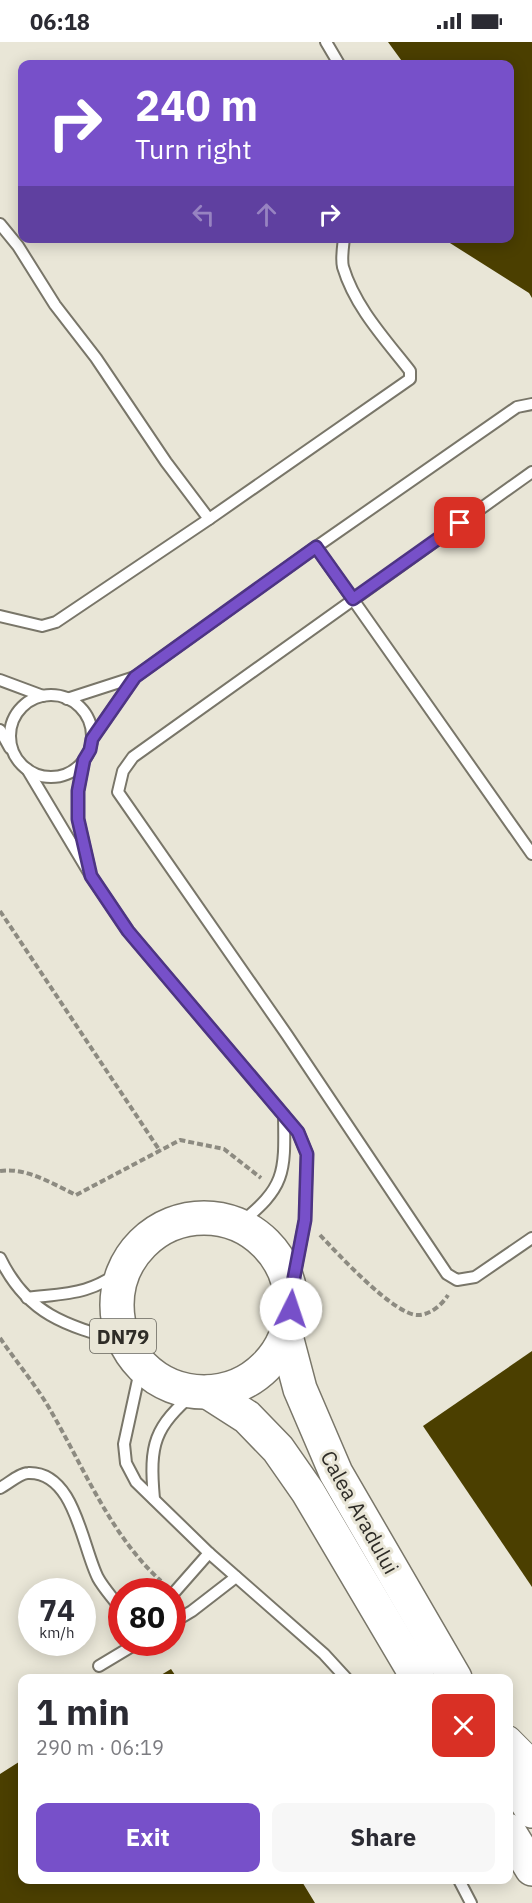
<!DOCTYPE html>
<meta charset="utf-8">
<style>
body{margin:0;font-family:"IBM Plex Sans",sans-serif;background:#f7f7f7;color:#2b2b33;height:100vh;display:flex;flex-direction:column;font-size:22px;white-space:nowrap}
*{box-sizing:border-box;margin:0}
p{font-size:20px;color:#7c7c81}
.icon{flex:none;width:33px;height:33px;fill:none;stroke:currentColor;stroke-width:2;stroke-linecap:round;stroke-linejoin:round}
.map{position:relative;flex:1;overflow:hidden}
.sheet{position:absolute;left:18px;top:1632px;width:495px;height:210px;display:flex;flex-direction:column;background:#fff;border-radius:12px;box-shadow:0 3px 15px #0003}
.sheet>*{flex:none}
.top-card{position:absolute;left:18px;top:18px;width:496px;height:183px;border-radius:12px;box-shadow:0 3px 15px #0003;background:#7750c9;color:#fff;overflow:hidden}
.speed{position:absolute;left:18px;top:1536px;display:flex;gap:12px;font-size:30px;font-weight:700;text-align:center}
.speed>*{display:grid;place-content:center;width:78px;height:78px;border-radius:50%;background:#fff;box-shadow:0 3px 15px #0003;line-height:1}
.speed small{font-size:15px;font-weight:400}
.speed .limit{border:9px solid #d22;background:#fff;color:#111}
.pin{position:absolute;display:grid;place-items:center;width:51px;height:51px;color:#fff;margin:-26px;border-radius:12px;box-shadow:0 3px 9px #0006}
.me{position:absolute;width:66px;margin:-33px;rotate:4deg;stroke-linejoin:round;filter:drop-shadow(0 0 4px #0008)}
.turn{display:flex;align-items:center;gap:21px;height:126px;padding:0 18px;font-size:27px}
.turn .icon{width:78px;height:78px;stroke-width:2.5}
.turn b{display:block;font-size:42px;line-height:51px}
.lanes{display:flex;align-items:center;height:57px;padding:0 18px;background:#0003;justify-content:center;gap:30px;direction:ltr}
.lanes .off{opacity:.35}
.round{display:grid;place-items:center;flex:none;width:63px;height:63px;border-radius:12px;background:#f7f7f7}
.summary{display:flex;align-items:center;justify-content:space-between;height:102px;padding:0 18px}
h1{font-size:36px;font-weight:700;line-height:45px}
.primary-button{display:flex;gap:12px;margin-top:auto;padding:12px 18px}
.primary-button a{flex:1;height:69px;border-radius:12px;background:#7750c9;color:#fff;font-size:24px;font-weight:700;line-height:69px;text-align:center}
.primary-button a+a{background:#f7f7f7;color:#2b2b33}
.status{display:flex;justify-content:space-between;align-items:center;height:42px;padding:0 30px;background:#fff;direction:ltr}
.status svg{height:16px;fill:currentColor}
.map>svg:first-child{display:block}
.building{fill:#4b3f00}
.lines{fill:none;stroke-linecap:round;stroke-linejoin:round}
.service-casing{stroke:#797669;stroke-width:14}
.tertiary-casing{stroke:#797669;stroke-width:28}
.trunk-casing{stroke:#797669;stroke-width:36}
.path{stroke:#8d8b81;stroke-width:4;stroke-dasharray:6 3;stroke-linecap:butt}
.service{stroke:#fff;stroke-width:10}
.tertiary{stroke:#fff;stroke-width:26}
.trunk{stroke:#fff;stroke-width:33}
.route-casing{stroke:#4d3483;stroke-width:15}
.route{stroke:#7750c9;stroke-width:10}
.labels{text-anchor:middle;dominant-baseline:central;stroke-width:6;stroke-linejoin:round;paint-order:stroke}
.shield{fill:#e9e6d7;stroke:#66645c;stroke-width:1.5}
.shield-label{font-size:20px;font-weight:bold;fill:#2e2c27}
.street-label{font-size:21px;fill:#2e2c27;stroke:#e9e6d7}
</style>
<div class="status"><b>06:18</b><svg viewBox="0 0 49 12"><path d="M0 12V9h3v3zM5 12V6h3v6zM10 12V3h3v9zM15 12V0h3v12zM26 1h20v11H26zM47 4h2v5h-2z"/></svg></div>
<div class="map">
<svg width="532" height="1861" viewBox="0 0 532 1861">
<rect width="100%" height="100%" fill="#e9e6d7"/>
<g class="building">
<path d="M388 0H532V256L529 251 442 196H510V22H404Z"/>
<path d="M532 1309V1545L423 1384Z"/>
<path d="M171 1627 177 1636H156Z"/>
<path d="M22 1718V1838H301L315 1861H0V1732Z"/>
</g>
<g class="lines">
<g class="service-casing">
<g id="service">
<path d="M326 0 339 22"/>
<path d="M0 182 18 204 55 263 96 316 166 420 209 477"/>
<path d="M532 430 133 715 123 729 118 750 287 993 447 1232 457 1238 475 1235 532 1196"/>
<path d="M316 505 532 812"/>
<path d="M0 574 42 584 56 580 209 477 410 337V329C385 297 355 265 343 225 341 217 343 205 344 196"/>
<path d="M0 638 43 654"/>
<circle cx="51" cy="694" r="41"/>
<path d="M67 657 135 635 316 505 517 365 532 362"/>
<path d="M0 688 10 706"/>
<path d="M92 697 135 635"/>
<path d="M84 718 78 749V777L89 825"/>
<path d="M27 727 91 834 128 889 298 1090 307 1112 305 1178 291 1251"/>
<path d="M239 1182C286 1145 285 1131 284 1073"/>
<path d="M0 1216C28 1274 68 1284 125 1300"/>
<path d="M27 1256C68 1251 90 1253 125 1226"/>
<path d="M141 1324 124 1402 126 1421 136 1440 209 1511 324 1612 346 1636"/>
<path d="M0 1446C8 1442 20 1431 28 1431 75 1429 82 1505 98 1536 103 1545 111 1554 117 1562L122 1563"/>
<path d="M154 1457C149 1401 154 1386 195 1350"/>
<path d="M172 1553 209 1511"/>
<path d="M172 1581 192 1569 236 1535"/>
<path d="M99 1624 139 1600"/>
<path d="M459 1838 471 1861"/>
</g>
</g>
<g class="tertiary-casing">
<path id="tertiary" d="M508 1697 525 1714 532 1725"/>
</g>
<g class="trunk-casing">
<g id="trunk">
<circle cx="204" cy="1263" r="87"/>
<path d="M286 1294 300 1347 336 1431 455 1636"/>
<path d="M208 1350 247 1375 278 1407 308 1450 418 1636"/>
<path d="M508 1728 532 1769"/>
<path d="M508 1788 532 1827"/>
</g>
</g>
<g class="path">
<path d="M0 869 160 1109"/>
<path d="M0 1129C26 1125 53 1142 76 1153L180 1098 224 1107 261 1136"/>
<path d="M320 1193C337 1211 395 1274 418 1273 430 1273 442 1263 448 1253"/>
<path d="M0 1296C17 1321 37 1344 52 1371 85 1428 111 1494 161 1539"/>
</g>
<use href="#service" class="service"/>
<use href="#tertiary" class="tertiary"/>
<use href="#trunk" class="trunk"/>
</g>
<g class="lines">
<g class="route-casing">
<path id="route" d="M291 1267V1251L305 1178 307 1112 298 1090 128 889 91 834 78 777V749L84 718 90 708 92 697 135 635 316 505 353 557 460 481"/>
</g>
<use href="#route" class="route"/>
</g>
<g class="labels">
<rect class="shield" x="90" y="1277" width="66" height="34" rx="4.5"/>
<g class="shield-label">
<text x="123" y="1294">DN79</text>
</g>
<g class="street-label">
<text transform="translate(360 1470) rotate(61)">Calea Aradului</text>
</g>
</g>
</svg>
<div class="speed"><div>74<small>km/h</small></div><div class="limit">80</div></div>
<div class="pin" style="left:460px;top:481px;background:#d93025"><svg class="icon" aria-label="arrive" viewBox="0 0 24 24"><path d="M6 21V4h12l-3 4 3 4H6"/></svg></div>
<svg class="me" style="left:291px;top:1267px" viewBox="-20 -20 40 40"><circle r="19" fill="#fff"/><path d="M0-13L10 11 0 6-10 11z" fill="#7750c9"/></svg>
<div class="top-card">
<div class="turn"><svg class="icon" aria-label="right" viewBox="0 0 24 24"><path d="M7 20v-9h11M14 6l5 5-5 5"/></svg><div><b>240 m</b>Turn right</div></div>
<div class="lanes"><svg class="icon off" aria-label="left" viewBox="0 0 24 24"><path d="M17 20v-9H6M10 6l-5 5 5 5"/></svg><svg class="icon off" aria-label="ahead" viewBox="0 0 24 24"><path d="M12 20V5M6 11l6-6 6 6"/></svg><svg class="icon" aria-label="right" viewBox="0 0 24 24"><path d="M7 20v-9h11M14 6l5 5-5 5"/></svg></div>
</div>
<section class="sheet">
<div class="summary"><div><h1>1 min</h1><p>290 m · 06:19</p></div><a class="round" style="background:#d93025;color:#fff"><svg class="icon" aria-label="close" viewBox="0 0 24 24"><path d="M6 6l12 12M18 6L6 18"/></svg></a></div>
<div class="primary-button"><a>Exit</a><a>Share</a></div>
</section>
</div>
